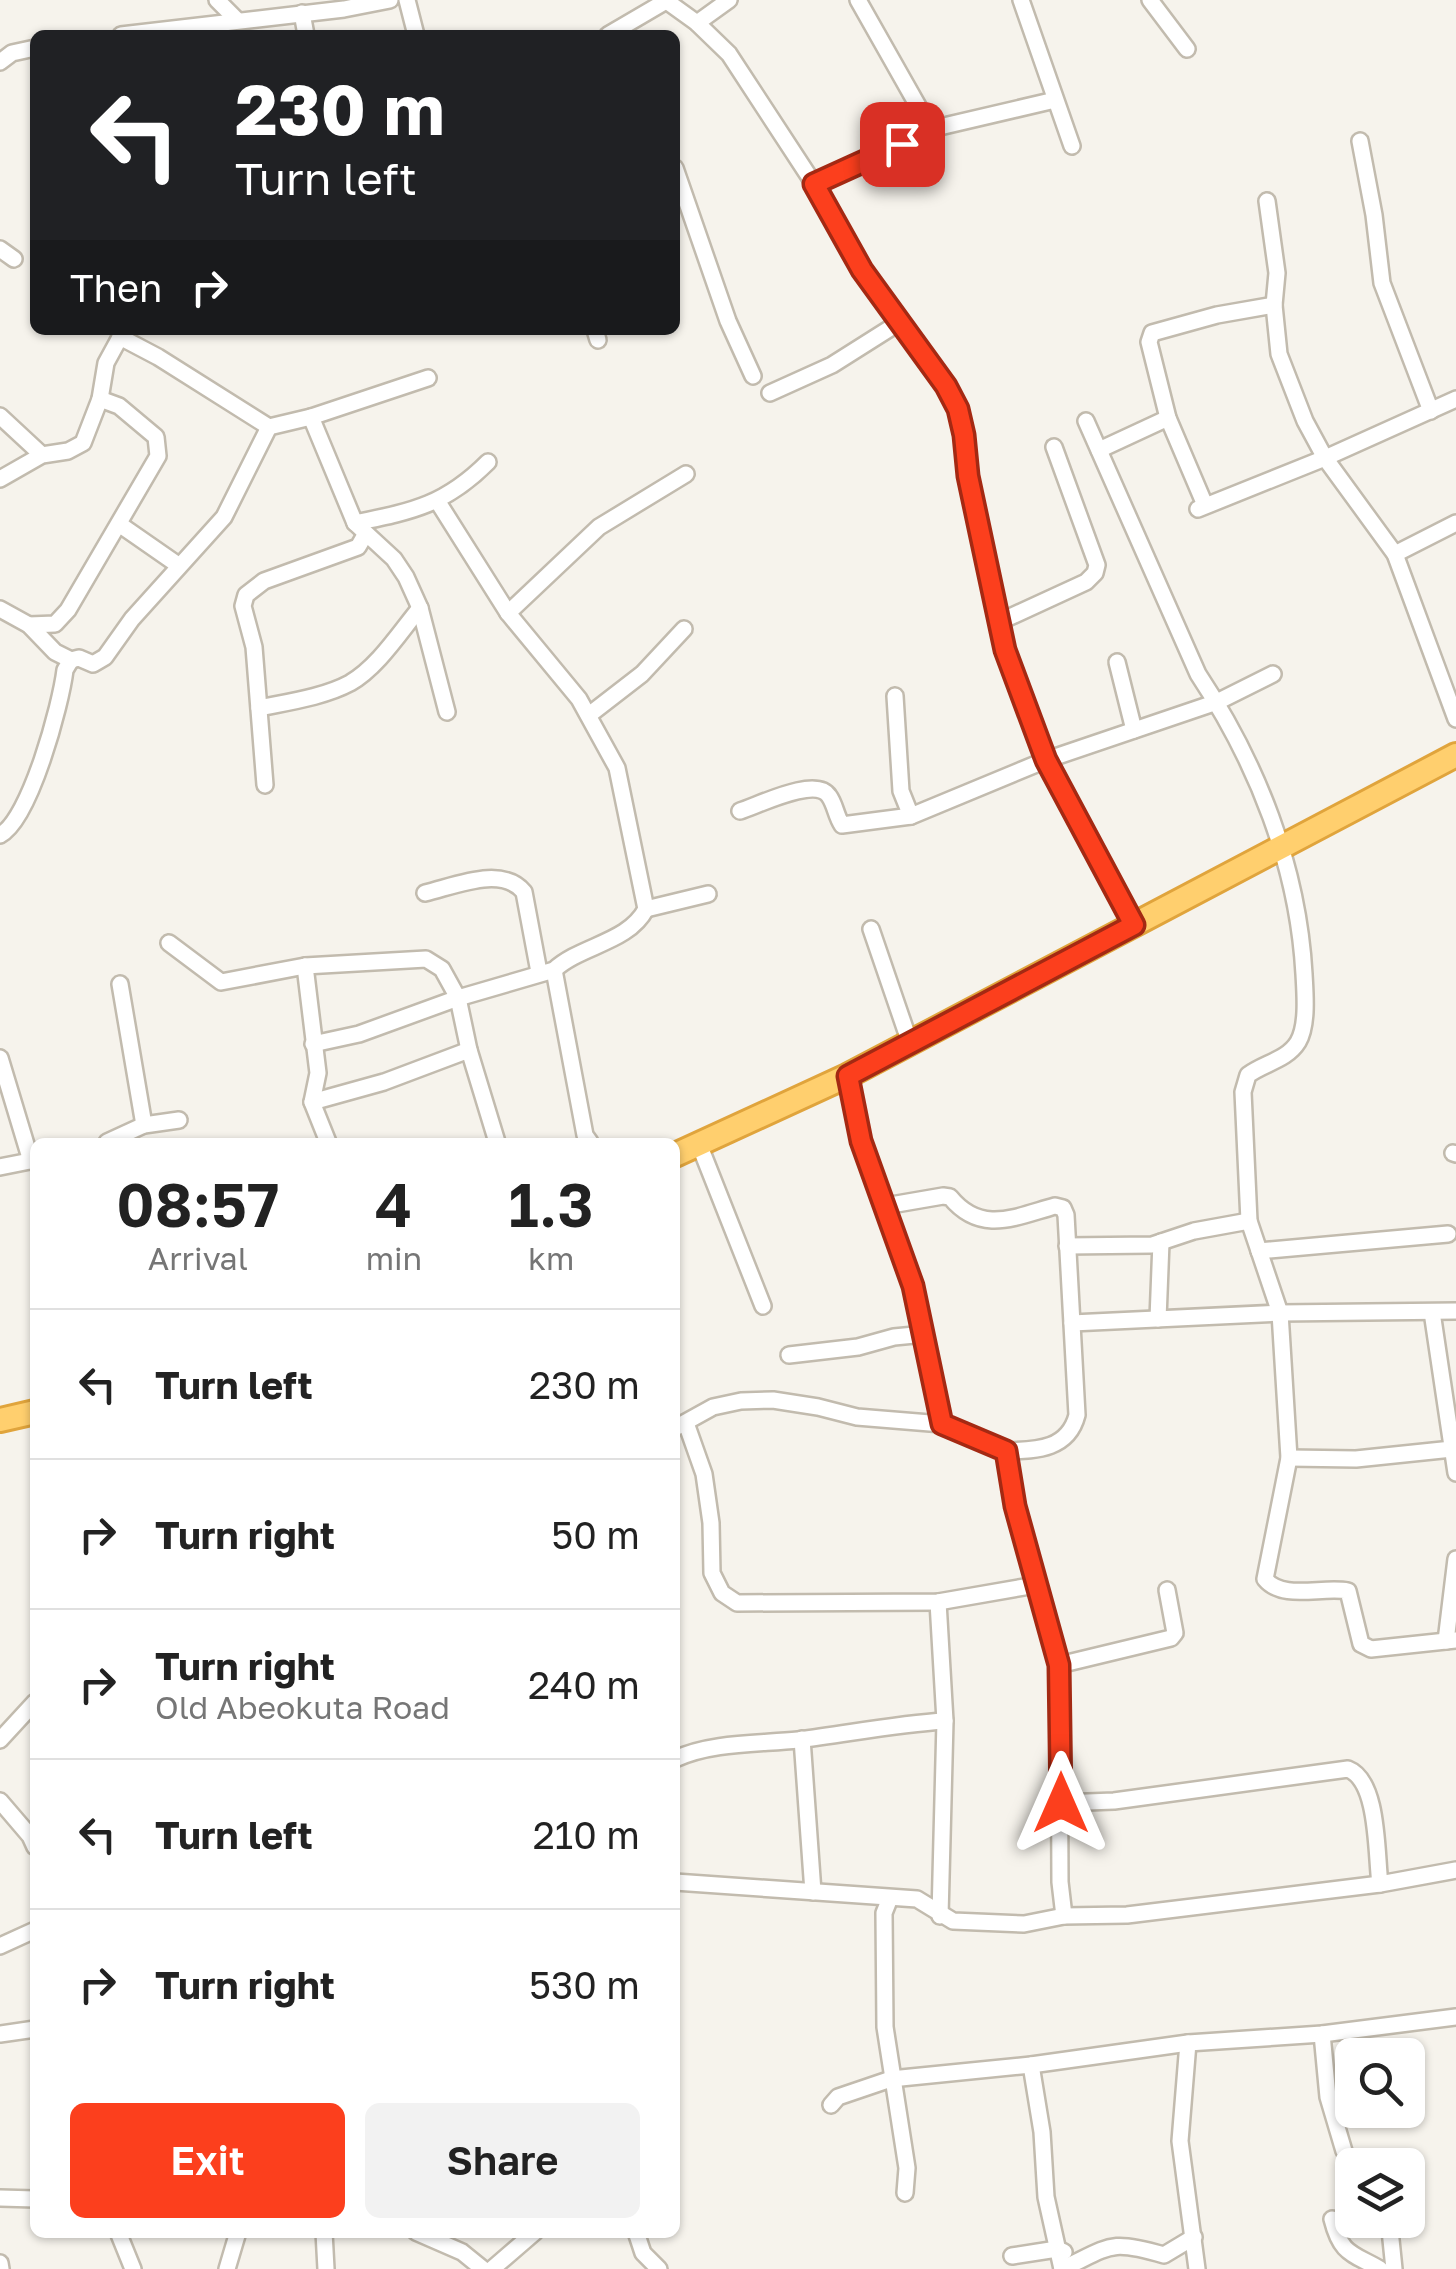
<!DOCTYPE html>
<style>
body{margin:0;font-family:"Golos Text",sans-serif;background:#f2f2f2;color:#222;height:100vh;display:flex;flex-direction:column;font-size:38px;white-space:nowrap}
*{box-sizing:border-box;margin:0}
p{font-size:32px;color:#767676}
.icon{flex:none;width:55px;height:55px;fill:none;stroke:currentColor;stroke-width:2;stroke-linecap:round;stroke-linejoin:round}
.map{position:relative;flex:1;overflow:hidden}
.details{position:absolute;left:30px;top:1138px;width:650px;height:1100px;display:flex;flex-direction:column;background:#fff;border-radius:15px;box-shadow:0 2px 8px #0004}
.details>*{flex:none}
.guide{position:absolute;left:30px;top:30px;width:650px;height:305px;border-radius:15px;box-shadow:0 2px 8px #0004;background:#202124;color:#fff;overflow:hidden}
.buttons{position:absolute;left:1335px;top:2038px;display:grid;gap:20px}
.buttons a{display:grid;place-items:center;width:90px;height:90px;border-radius:15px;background:#fff;box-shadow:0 2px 8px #0004;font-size:50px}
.pin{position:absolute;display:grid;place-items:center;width:85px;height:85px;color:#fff;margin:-42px;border-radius:20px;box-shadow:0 5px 15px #0006}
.me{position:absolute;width:110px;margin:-55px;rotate:0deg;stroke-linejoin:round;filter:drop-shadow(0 0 8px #0008)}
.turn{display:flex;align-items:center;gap:35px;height:210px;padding:0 40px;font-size:45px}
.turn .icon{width:130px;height:130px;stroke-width:2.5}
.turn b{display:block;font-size:70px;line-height:85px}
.then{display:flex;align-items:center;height:95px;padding:0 40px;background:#0003;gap:20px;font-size:38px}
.eta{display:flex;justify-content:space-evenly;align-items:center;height:170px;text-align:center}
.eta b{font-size:60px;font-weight:600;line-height:70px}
.button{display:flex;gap:20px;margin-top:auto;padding:20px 40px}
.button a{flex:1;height:115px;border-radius:15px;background:#fc3f1d;color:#fff;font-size:40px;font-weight:600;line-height:115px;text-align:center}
.button a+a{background:#f2f2f2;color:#222}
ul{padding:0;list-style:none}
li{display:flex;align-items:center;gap:30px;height:150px;padding:0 40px;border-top:2px solid #e0e0e0}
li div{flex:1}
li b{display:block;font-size:38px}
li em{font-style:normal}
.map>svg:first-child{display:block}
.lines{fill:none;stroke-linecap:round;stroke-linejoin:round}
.minor-casing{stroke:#c2bbae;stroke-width:20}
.highway-casing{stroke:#e0a43c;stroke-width:28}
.minor{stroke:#fff;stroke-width:15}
.highway{stroke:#ffcf6e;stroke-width:22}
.route-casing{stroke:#a42913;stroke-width:25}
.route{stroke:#fc3f1d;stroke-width:18}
</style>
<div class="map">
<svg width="1456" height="2269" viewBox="0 0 1456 2269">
<rect width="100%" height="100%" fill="#f6f3ec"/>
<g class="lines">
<g class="minor-casing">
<g id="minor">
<path d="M217 0 237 20"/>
<path d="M407 0 416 35"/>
<path d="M665 0 697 23 729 54 814 184 862 270 946 386 958 409 964 435 968 476 1005 650 1046 760 1134 925"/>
<path d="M858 0 931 129"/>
<path d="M1021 0 1072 146"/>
<path d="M1150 0 1187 49"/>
<path d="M302 13 306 35"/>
<path d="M697 23 729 0"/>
<path d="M121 35 344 9 390 0"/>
<path d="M608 35 666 1"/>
<path d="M0 62 12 53 35 48"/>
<path d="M1360 141 1374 215 1382 283 1431 411"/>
<path d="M675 168 728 321 753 376"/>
<path d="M814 184 872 160 931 129 1055 100"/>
<path d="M1267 201 1277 273 1274 305 1279 354 1305 421 1325 458 1395 554 1456 719"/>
<path d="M0 249 14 259"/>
<path d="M595 330 598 340"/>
<path d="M120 337 158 357 269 427"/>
<path d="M770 393 832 365 900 322"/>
<path d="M0 416 42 455"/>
<path d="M311 417 355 523 394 559 406 577 420 608 447 712"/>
<path d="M1086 421 1198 674C1257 763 1298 866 1304 974 1305 993 1308 1025 1298 1042 1287 1060 1264 1063 1248 1075L1243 1092 1249 1221 1280 1313 1289 1458 1265 1579C1283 1601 1322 1586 1348 1591L1361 1644 1371 1649 1456 1640"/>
<path d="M1099 450 1168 418"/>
<path d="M0 479 42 455 68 451 83 443 100 399 106 363 124 330"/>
<path d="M1205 505 1168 418 1149 342 1152 333 1217 315 1274 305"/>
<path d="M1198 509 1325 458 1456 399"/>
<path d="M355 523C413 511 445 505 488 462"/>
<path d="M119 524 178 565"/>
<path d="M1395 554 1456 523"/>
<path d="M0 609 29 625 55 652 71 660 79 658 93 664 105 657 132 619 224 517 269 427 311 417 428 378"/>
<path d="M508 613 599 527 686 474"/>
<path d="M999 622 1086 582 1095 573 1097 565 1054 447"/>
<path d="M29 625 55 624 68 610 158 456 156 437 119 406 100 399"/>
<path d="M1117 662 1134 730"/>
<path d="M895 696 901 791 911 816"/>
<path d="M259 708C288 702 324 697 350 683 378 667 400 632 420 608"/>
<path d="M589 715 642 674 684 629"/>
<path d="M265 785 254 647 243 606 246 595 264 581 358 547 365 535"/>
<path d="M740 811C759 805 816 776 829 796 835 804 836 816 842 825L911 816 1046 760 1217 702 1273 674"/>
<path d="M0 835C30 820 61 704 65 670L71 660"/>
<path d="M425 893C455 886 502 865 524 892L539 972"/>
<path d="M646 909 708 894"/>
<path d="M871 929 910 1043"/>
<path d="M169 943 221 982 305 966 426 959 442 969 458 998 469 1050 497 1142"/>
<path d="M305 966 318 1073 312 1102 328 1142"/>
<path d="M554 970 585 1135 590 1142"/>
<path d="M120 984 144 1125"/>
<path d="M313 1044 359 1034 458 998 554 970C581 945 628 943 646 909L617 768 579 699 508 613 438 502"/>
<path d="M0 1058 31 1161"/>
<path d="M847 1076 861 1141 913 1287 942 1424"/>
<path d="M312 1102 384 1082 469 1050"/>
<path d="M107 1142 144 1125 179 1120"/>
<path d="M699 1144 763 1306"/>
<path d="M1453 1153 1456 1154"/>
<path d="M0 1167 35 1160"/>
<path d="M885 1206 943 1196 950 1197C981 1235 1015 1217 1055 1206L1063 1208 1066 1215 1077 1415C1068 1450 1036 1450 1006 1451"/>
<path d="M1067 1246 1152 1245 1194 1231 1249 1221"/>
<path d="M1259 1251 1448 1234"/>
<path d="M1432 1312 1456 1473"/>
<path d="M1158 1319 1161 1242"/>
<path d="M1072 1323 1280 1313 1456 1311"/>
<path d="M789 1355 858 1347 894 1337 925 1334"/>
<path d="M686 1423 704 1474 711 1523 712 1573 722 1593 737 1603 938 1602 1036 1585"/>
<path d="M675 1428 713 1407 741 1401 773 1400 818 1407 857 1417 942 1424 1006 1451 1015 1506 1059 1665 1060 1882 1064 1916"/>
<path d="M1289 1458 1356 1459 1452 1449"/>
<path d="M938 1602 945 1721 940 1916"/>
<path d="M1446 1641 1456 1559"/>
<path d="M1059 1665 1171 1638 1175 1633 1167 1590"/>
<path d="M802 1739 813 1892"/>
<path d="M0 1740 35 1702"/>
<path d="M675 1759C711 1742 759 1744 798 1740 847 1734 895 1724 945 1721"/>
<path d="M0 1801 30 1836 35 1847"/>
<path d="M1061 1803 1114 1801 1348 1769C1379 1781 1376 1854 1380 1884"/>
<path d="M675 1882 917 1899 953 1921 1024 1924 1064 1916 1127 1915 1380 1884 1456 1870"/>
<path d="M890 1898 884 1913 885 2027 907 2168 905 2193"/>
<path d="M0 1946 35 1930"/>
<path d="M0 2034 35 2029"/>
<path d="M1322 2034 1328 2097 1344 2151"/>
<path d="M1188 2043 1180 2141 1197 2269"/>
<path d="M1031 2065 1042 2132 1046 2197 1062 2269"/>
<path d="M831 2105 838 2097 891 2079 1031 2065 1188 2043 1322 2034 1456 2017"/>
<path d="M0 2198 35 2199"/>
<path d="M1332 2219C1341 2255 1352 2253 1380 2269"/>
<path d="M1389 2220 1394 2269"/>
<path d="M118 2232 133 2269"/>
<path d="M324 2232 326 2269"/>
<path d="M416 2232 462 2252 483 2269"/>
<path d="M636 2232 643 2253 659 2269"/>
<path d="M1012 2256 1057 2249 1064 2252"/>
<path d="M0 2263 1 2269"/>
<path d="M227 2269 238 2232"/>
<path d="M492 2269 535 2232"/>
<path d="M1062 2269C1111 2246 1109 2239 1164 2255L1194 2237"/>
</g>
</g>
<g class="highway-casing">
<g id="highway">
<path d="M675 1155 847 1076 1456 755"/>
<path d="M0 1420 35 1412"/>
</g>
</g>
<use href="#minor" class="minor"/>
<use href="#highway" class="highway"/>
</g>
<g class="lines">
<g class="route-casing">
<path id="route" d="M902 144 814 184 862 270 946 386 958 409 964 435 968 476 1005 650 1046 760 1134 925 848 1076 861 1141 913 1286 942 1424 1006 1451 1015 1506 1059 1665 1061 1803"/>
</g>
<use href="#route" class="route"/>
</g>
</svg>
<div class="buttons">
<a><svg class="icon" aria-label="search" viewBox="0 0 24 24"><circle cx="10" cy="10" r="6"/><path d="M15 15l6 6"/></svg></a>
<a><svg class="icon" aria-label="layers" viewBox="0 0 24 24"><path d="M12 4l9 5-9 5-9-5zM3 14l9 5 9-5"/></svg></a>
</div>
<div class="pin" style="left:902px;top:144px;background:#d93025"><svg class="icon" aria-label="arrive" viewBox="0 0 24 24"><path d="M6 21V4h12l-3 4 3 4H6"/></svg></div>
<svg class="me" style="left:1061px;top:1803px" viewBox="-20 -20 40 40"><path d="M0-17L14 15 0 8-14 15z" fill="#fc3f1d" stroke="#fff" stroke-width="4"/></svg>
<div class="guide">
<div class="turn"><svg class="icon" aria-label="left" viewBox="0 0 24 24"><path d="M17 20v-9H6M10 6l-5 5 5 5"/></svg><div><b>230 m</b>Turn left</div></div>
<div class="then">Then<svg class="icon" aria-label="right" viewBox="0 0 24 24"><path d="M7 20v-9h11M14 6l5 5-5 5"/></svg></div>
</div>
<section class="details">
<div class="eta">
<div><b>08:57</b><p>Arrival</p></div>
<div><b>4</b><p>min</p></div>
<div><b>1.3</b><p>km</p></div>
</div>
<ul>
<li><svg class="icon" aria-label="left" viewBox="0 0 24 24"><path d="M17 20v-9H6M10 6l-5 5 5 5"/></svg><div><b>Turn left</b></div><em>230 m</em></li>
<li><svg class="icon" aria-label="right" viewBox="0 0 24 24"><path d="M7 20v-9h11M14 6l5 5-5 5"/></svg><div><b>Turn right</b></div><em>50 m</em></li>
<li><svg class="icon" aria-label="right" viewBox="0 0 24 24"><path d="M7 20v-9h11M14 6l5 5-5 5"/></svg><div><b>Turn right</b><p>Old Abeokuta Road</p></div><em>240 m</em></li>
<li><svg class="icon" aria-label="left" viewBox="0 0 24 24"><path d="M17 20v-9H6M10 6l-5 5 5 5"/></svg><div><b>Turn left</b></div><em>210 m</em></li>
<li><svg class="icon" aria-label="right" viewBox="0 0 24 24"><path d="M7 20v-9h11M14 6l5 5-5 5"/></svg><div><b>Turn right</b></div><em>530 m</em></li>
</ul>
<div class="button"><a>Exit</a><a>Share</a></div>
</section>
</div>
